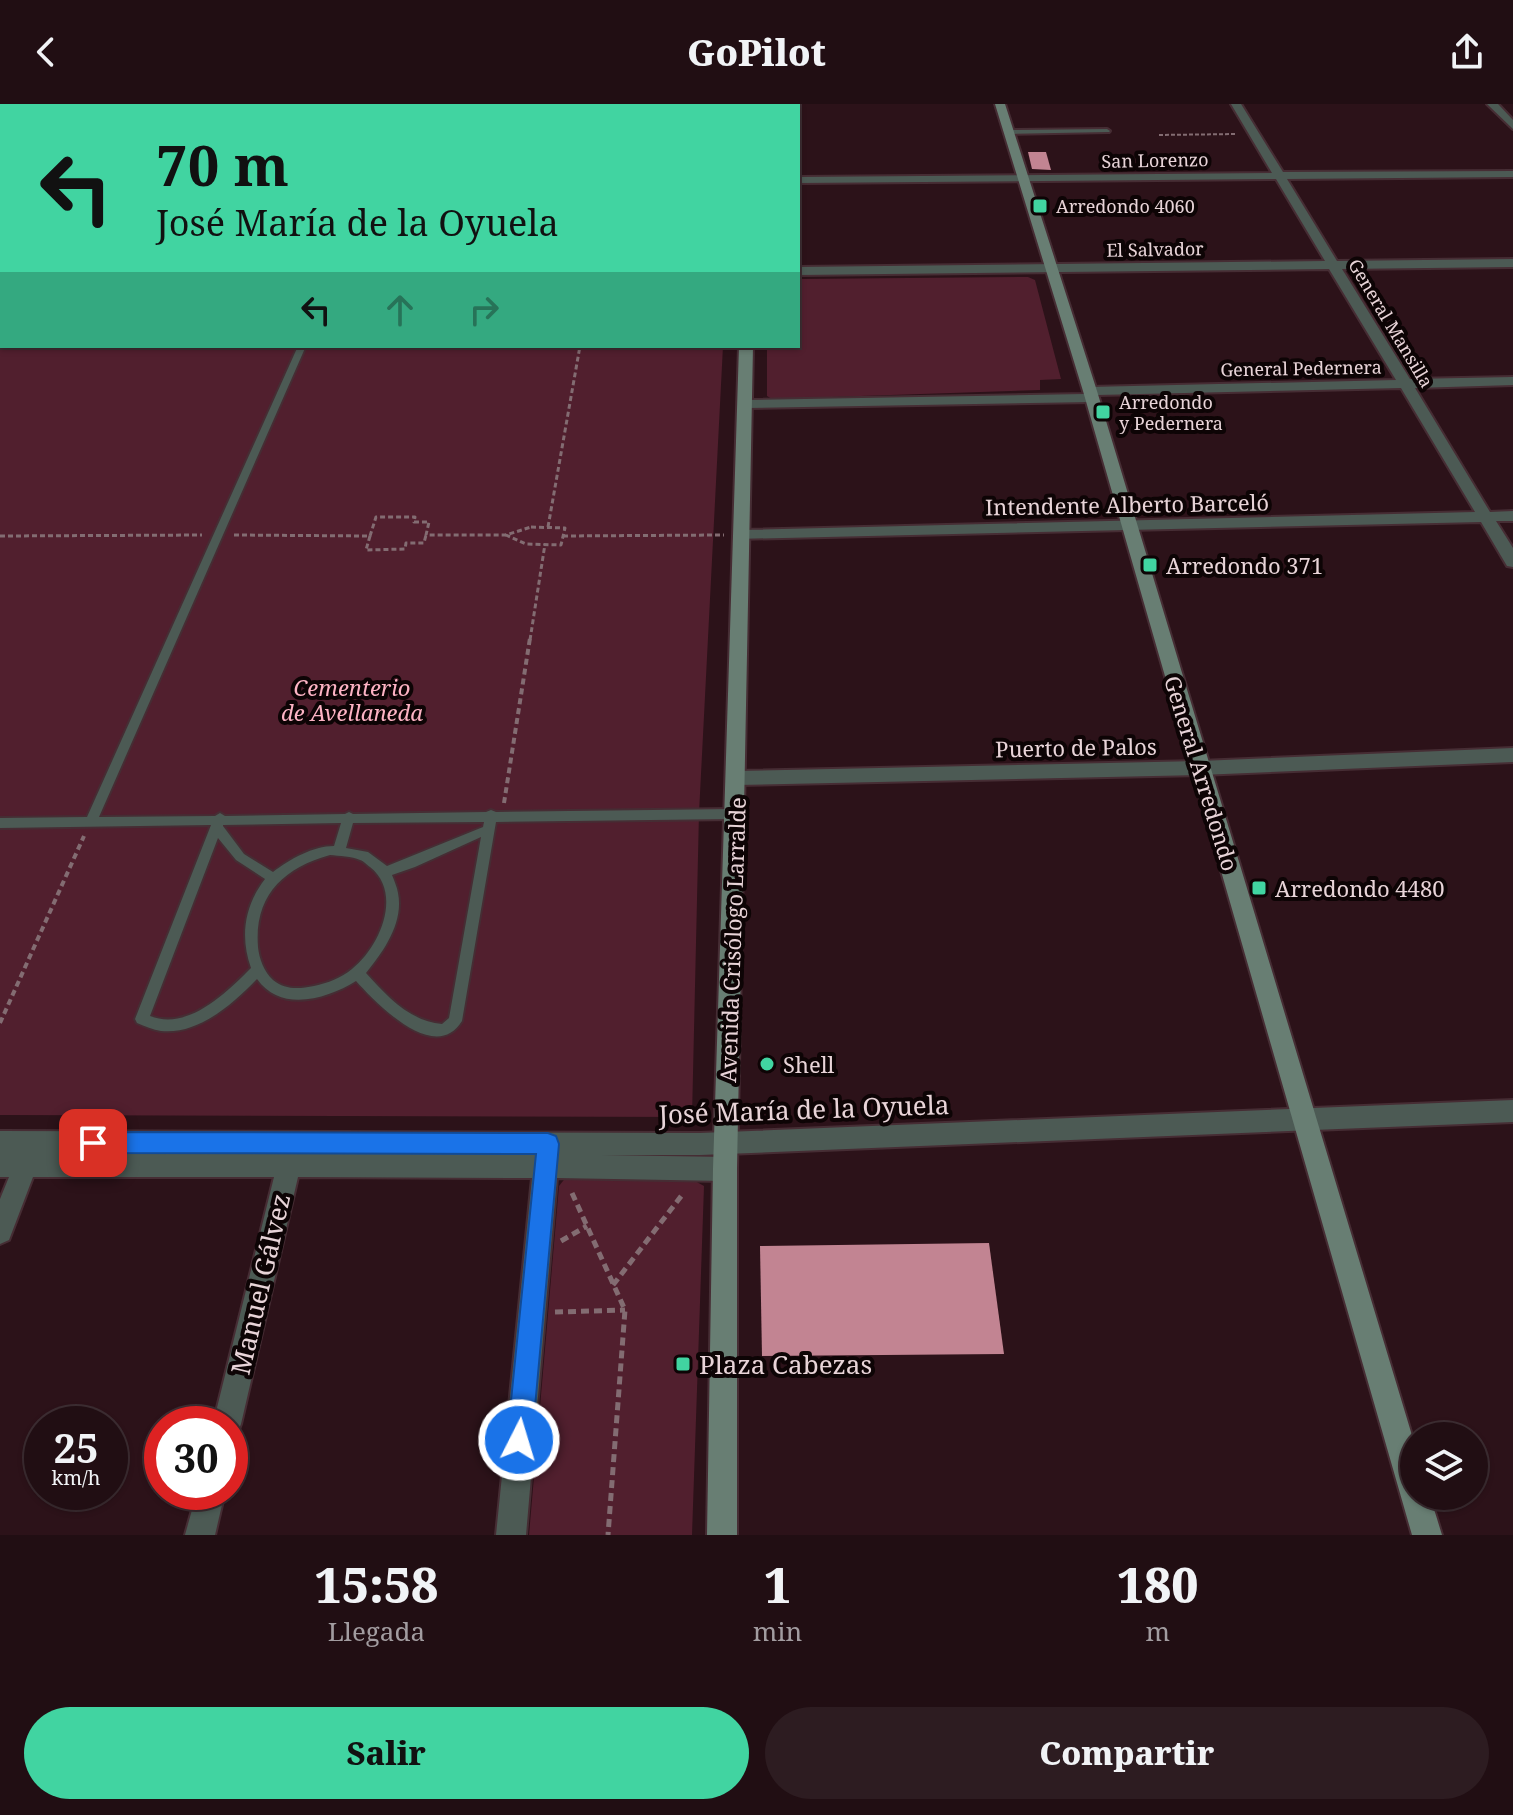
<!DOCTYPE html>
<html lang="es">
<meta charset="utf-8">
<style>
body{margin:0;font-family:"Noto Serif",serif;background:#2d1c21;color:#f1f3f6;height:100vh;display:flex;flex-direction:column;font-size:30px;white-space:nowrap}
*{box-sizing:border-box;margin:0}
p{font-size:26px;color:#a29ca0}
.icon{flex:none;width:44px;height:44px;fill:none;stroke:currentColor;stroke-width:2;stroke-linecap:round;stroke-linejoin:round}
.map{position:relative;height:1431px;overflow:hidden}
.drawer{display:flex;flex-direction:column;background:#210e13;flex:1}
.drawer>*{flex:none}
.top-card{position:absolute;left:0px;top:0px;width:800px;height:244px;box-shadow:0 2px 6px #0004,0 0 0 2px #3e2e33;background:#41d4a1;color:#111;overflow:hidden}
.fabs{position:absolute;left:1400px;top:1318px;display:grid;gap:16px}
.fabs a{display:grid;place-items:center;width:88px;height:88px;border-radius:50%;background:#210e13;box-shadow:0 2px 6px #0004,0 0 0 2px #3e2e33;font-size:40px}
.speed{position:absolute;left:24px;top:1302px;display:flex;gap:16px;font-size:40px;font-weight:700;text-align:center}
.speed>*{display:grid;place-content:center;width:104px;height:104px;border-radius:50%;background:#210e13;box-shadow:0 2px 6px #0004,0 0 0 2px #3e2e33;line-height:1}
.speed small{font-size:20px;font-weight:400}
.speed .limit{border:12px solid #d22;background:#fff;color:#111}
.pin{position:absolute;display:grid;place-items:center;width:68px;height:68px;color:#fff;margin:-34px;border-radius:16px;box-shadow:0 4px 12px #0006}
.me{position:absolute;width:88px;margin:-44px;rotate:5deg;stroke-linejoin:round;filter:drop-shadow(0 0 6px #0008)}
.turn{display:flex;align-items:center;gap:28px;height:168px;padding:0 24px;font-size:36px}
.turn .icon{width:104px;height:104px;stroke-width:2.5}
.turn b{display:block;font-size:56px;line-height:68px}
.lanes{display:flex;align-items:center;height:76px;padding:0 24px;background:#0003;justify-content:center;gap:40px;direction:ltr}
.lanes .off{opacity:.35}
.eta{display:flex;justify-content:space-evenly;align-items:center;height:136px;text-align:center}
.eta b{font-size:48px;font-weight:800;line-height:56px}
.action{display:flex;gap:16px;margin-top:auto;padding:16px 24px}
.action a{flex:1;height:92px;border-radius:48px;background:#41d4a1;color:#111;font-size:32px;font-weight:800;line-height:92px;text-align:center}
.action a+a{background:#2d1c21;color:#f1f3f6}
header{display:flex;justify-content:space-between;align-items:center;height:104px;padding:0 24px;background:#210e13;font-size:36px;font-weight:800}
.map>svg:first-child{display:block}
.green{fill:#511f2e}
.building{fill:#c28492}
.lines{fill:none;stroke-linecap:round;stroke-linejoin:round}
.lane-casing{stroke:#462d34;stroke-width:4}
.street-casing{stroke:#462d34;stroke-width:4}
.secondary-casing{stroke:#462d34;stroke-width:4}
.path-far3{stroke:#836c72;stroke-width:2;stroke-dasharray:4 2;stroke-linecap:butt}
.path-far2{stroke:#836c72;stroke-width:3;stroke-dasharray:5 3;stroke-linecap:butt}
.path-far1{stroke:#836c72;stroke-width:4;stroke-dasharray:6 4;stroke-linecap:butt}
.path{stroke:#836c72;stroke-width:5;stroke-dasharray:8 5;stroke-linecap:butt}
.lane{fill:#4c5a54;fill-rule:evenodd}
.street{fill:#4c5a54;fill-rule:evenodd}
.secondary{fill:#687e73;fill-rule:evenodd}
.route{fill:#1a73e8;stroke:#114b97;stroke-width:2}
.poi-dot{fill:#41d4a1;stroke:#0d0405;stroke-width:3}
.labels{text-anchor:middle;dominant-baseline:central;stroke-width:8;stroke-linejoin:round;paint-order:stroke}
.far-street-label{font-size:18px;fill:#e8d4d8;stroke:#0d0405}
.far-poi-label{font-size:18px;fill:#e8d4d8;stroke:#0d0405;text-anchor:start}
.street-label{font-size:22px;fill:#e8d4d8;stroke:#0d0405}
.poi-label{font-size:22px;fill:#e8d4d8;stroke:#0d0405;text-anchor:start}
.park-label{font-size:22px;font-style:italic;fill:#fdb3c4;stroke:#0d0405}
.near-street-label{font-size:26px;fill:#e8d4d8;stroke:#0d0405}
.near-poi-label{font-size:26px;fill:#e8d4d8;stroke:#0d0405;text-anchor:start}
</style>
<header><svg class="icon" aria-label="back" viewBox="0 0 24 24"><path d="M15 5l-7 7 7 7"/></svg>GoPilot<svg class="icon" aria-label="share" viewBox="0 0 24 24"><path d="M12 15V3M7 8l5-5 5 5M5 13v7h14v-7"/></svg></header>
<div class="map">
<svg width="1513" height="1431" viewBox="0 0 1513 1431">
<rect width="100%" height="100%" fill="#2c1219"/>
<g class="green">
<path d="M0 142 2 242H723L699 709 692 1013 0 1011Z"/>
<path d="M1028 173 1035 176 1061 275 1040 276V286L772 295 767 292V242H798V175Z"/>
<path d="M567 1072 693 1076 704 1082 692 1431H529L559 1082Z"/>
</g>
<g class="building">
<path d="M1028 48H1046L1051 66 1032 65Z"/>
<path d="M989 1139 1004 1250 762 1252 760 1142Z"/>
</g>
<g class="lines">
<g class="lane-casing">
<g id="lane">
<path d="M1107 25 1110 27 1109 28 1009 30 1006 28 1009 26Z"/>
<rect x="0" y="236" width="2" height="4"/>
<path d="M298 242H306L99 713 215 712 220 709 225 712 345 710 349 708 353 710 486 708 491 706 496 708 734 705 738 707 740 710 738 713 734 715 496 718 462 917C435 961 376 899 356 877 327 895 281 909 257 875 233 900 198 931 161 927 153 926 145 922 137 919L135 915 211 721 0 724V714L87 713ZM484 718 483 723 387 762 368 748 346 744 353 719ZM341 719 334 742C313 742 290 755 273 768L244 750 223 722V721ZM481 733 449 914 442 920C409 917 387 892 366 869 383 848 404 819 398 789 397 783 394 776 392 771L415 763ZM218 734 236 756 265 775C244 802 240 833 251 864 226 889 188 927 150 912ZM330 751C339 752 352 752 360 756 364 757 367 761 370 763 403 789 380 843 352 865 341 874 328 879 314 882 299 885 285 886 273 876 264 868 259 854 258 843 254 792 283 764 330 751Z"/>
</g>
</g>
<g class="street-casing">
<g id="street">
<rect x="538" y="0" width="10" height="2"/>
<path d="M1231 0H1241L1283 68 1513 67V73L1287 75 1337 157 1513 155V163L1342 165 1410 275 1513 273V281L1415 284 1490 408 1513 407V417H1496L1513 444V463L1507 462 1481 418 736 435 734 431 742 426 1475 408 1401 284 1097 291V297L1092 298 746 304 739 300 746 296 1085 290V284L1090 283 1396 276 1329 165 798 171V163L1325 157 1276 75 798 79V73L1272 69Z"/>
<path d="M1487 0H1498L1513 16V25Z"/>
<rect x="0" y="105" width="2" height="8"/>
<rect x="0" y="137" width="2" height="8"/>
<path d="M1513 644V658L1200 671 736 681 729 679 726 674 729 669 736 667 1200 657Z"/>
<path d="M1513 996V1018L700 1051H602L725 1053 734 1057 737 1065 734 1073 725 1077 557 1074 526 1431H496L532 1074 298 1073 241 1320 237 1330 230 1333V1320H213L274 1073H33L9 1136 0 1140V1095L9 1073H0V1027L700 1029Z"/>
<path d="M197 1388H225L215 1431H185Z"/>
</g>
</g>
<g class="secondary-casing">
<g id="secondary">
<rect x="749" y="0" width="10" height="2"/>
<path d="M995 0H1005L1097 287 1414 1338V1392H1430L1442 1431H1412L1083 287Z"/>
<path d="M739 242H753L737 1065V1431H707L713 1065Z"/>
</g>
</g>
<path class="path-far3" d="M1159 31 1236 30"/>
<g class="path-far2">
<path d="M531 423 565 424 561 441 526 440 506 431Z"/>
<path d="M548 423 580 242"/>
<path d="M234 431 370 432 376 413H415L414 418H429L426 431H506"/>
<path d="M0 432 202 431"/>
<path d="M370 432 366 446 405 445 406 439H424L426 431"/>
<path d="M563 432 724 431"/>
<path d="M530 536 545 440"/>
</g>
<g class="path-far1">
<path d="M504 699 530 534"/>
<path d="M0 919 84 732"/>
</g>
<g class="path">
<path d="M572 1089 625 1206 608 1431"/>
<path d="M561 1137 587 1122"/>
<path d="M613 1181 682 1091"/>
<path d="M555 1208 625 1206"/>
</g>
<use href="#lane" class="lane"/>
<use href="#street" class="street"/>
<use href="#secondary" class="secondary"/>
</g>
<path class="route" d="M93 1028 548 1029 556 1032 559 1040 532 1336 528 1345 519 1348 510 1345 507 1336 536 1050 93 1049 85 1046 82 1039 85 1031Z"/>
<g class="poi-dot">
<rect x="1032" y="94" width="16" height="16" rx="4"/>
<rect x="1095" y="300" width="16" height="16" rx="4"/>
<rect x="1142" y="453" width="16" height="16" rx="4"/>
<rect x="1251" y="776" width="16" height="16" rx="4"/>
<circle cx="767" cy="960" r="8"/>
<rect x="675" y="1252" width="16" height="16" rx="4"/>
</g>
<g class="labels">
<g class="far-street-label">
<text transform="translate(1155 56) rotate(-1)">San Lorenzo</text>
<text transform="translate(1155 145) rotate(-1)">El Salvador</text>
<text transform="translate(1391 219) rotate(59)">General Mansilla</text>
<text transform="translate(1301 264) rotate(-1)">General Pedernera</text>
</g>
<g class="far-poi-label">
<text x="1056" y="102">Arredondo 4060</text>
<text x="1119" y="298">Arredondo<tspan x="1119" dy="21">y Pedernera</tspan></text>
</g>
<g class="street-label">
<text transform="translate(1127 400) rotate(-1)">Intendente Alberto Barceló</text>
<text transform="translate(1076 643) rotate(-1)">Puerto de Palos</text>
<text transform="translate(1202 669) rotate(73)">General Arredondo</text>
<text transform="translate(732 836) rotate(-88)">Avenida Crisólogo Larralde</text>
</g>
<g class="poi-label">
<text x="1166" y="461">Arredondo 371</text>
<text x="1275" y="784">Arredondo 4480</text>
<text x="783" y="960">Shell</text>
</g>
<g class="park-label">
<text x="352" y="583">Cementerio<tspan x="352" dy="25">de Avellaneda</tspan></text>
</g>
<g class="near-street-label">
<text transform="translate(804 1005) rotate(-2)">José María de la Oyuela</text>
<text transform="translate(260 1180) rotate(-77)">Manuel Gálvez</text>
</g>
<g class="near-poi-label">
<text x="699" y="1260">Plaza Cabezas</text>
</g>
</g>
</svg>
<div class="fabs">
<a><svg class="icon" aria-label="layers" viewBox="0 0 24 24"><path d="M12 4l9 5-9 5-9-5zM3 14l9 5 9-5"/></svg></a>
</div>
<div class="speed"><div>25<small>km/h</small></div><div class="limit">30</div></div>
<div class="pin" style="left:93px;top:1039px;background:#d93025"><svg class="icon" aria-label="arrive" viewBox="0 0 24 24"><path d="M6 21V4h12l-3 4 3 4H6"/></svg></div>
<svg class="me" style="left:519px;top:1336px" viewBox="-20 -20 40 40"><circle r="17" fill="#1a73e8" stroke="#fff" stroke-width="3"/><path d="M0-11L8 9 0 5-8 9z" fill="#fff"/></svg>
<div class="top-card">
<div class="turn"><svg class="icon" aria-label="left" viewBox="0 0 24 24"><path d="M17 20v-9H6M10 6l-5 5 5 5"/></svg><div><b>70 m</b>José María de la Oyuela</div></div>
<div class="lanes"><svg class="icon" aria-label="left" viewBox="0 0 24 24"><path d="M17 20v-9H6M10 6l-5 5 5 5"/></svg><svg class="icon off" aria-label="ahead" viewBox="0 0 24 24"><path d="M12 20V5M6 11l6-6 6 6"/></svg><svg class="icon off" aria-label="right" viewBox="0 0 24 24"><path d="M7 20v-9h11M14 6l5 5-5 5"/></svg></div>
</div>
</div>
<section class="drawer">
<div class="eta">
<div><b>15:58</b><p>Llegada</p></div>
<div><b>1</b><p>min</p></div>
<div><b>180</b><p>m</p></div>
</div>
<div class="action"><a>Salir</a><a>Compartir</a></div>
</section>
